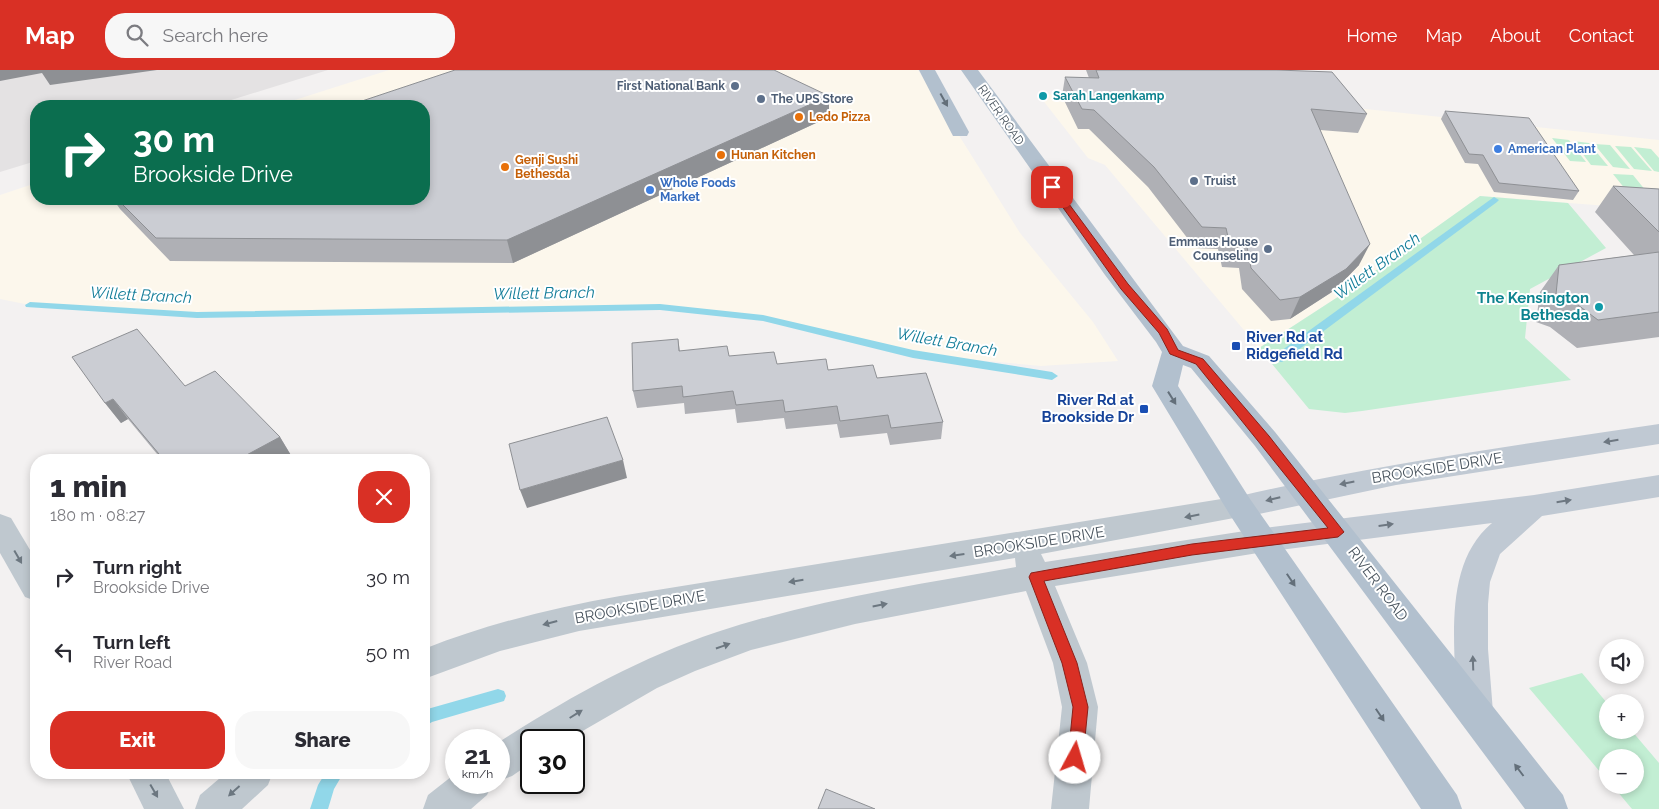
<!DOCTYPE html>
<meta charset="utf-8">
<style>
body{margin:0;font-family:Raleway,sans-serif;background:#f7f7f7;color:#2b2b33;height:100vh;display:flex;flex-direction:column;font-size:19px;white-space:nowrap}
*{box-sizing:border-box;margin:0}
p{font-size:16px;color:#7c7c81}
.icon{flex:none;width:28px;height:28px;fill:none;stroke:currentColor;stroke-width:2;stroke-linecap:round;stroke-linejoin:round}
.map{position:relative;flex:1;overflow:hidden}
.side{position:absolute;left:30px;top:384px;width:400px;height:325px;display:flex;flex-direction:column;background:#fff;border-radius:20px;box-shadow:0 2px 8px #0003}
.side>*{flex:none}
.guide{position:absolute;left:30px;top:30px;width:400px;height:105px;border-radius:20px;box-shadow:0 2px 8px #0003;background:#0b6e4f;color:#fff;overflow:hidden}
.tools{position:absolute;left:1599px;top:569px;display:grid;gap:10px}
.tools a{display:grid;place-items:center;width:45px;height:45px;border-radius:50%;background:#fff;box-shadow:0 2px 8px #0003;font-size:25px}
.speed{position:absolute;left:445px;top:659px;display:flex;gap:10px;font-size:25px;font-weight:700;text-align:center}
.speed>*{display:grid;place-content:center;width:65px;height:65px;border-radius:50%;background:#fff;box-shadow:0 2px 8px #0003;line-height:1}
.speed small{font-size:12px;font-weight:400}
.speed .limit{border:2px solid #111;border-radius:8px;background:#fff;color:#111}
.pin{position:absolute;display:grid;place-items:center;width:42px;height:42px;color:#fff;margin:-21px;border-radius:10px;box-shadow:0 2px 8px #0006}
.me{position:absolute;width:55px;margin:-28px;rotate:6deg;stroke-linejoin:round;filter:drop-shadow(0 0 4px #0008)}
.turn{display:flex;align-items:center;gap:18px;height:105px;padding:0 20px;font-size:22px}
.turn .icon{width:65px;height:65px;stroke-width:2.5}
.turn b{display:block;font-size:35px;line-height:42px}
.round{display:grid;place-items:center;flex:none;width:52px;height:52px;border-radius:20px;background:#f7f7f7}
.overview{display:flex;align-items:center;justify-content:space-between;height:85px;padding:0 20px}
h1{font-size:30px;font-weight:800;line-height:38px}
.cta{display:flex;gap:10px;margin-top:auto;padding:10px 20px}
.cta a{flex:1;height:58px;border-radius:20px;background:#d93025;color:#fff;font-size:20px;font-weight:800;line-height:58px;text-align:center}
.cta a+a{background:#f7f7f7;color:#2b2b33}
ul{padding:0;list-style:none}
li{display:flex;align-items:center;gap:15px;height:75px;padding:0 20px}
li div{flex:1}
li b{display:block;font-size:19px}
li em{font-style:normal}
header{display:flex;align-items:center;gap:30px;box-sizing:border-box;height:70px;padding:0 25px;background:#d93025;color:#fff}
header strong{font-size:24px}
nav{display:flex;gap:28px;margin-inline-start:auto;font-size:18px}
.search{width:350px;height:45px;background:#f7f7f7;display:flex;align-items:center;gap:12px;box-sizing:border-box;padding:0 18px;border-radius:20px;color:#7c7c81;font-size:19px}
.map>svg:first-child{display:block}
.commercial{fill:#fcf7ec}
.education{fill:#e4e2e3}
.green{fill:#c2eed3}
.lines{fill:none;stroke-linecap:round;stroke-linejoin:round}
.stream{fill:#91d7e9;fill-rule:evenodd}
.street{fill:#bfc8cf;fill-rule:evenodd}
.secondary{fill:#c0c9d3;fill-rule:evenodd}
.primary{fill:#b2c0ce;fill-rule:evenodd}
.wall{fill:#afb0b5}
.shaded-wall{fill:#8e9094}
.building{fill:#cbcdd3;stroke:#8e9094}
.oneway{fill:#636f7a}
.oneway2{fill:#6d7781}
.oneway3{fill:#6c7780}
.route{fill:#d93025;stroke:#8d1f18}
.service-dot{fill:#5c6f8a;stroke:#fff;stroke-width:2}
.culture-dot{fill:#0f9aa8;stroke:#fff;stroke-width:2}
.food-dot{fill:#e8710a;stroke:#fff;stroke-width:2}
.shop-dot{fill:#3f7fe0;stroke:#fff;stroke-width:2}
.transit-dot{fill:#1a4fb4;stroke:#fff;stroke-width:2}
.labels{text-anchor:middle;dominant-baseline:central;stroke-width:4;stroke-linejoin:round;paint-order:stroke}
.far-service-label{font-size:12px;font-weight:bold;fill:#4e5e75;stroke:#fff;text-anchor:end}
.far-culture-label{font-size:12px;font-weight:bold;fill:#0d838f;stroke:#fff;text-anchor:start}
.far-street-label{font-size:12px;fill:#49545e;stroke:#fff}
.far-food-label{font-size:12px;font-weight:bold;fill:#c56008;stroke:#fff;text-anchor:start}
.far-shop-label{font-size:12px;font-weight:bold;fill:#366cbe;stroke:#fff;text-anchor:start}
.culture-label{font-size:15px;font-weight:bold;fill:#0d838f;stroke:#fff;text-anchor:end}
.transit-label{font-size:15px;font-weight:bold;fill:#164399;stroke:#fff;text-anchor:start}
.street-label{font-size:15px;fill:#49545e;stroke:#fff}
.water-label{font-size:16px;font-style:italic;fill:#137d99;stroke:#fff}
</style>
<header>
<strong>Map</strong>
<div class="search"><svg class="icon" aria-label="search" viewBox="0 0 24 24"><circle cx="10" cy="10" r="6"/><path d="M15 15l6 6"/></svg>Search here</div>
<nav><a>Home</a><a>Map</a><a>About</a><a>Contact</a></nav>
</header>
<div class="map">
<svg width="1659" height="739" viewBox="0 0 1659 739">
<rect width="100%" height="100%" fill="#f3f1f1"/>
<g class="commercial">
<path d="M389 0H918L1020 163 1093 252 1118 291 1041 296 913 284 763 248 660 237 197 245 30 235 0 229V125L36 113V129H424V36H276Z"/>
<path d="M1038 24 1309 33 1659 70V140L1480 126 1347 221 1259 278 1105 95 1088 88Z"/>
</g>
<path class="education" d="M0 0H328L212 36H36V91L0 102Z"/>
<g class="green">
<path d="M1552 68 1569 70 1586 92 1570 91Z"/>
<path d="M1573 71 1589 73 1608 96 1591 95Z"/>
<path d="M1594 74 1610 75 1630 99 1613 97Z"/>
<path d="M1615 76 1631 77 1652 101 1634 99Z"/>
<path d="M1634 77 1651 79 1659 88V102L1654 101Z"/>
<path d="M1613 104 1633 105 1659 137 1638 135Z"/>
<path d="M1480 126 1568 133 1606 178 1530 219 1525 268 1571 310 1362 341 1345 343 1309 339 1259 278 1347 221Z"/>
<path d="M1582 603 1607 633 1608 660H1631L1659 693V739H1632L1612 715H1635V688H1608L1607 710 1529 618Z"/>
</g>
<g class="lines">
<g class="stream">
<path d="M1494 127 1499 130 1497 132 1282 292H1274L1272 289 1274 286Z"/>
<path d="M30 232 197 242 660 234 763 245 913 280 1052 302 1058 306 1052 310 913 288 763 251 660 240 197 248 26 237 25 235Z"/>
<path d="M498 619 504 621 506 626 504 631 432 652 424 657V640Z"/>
<path d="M326 702H344L334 719 328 739H310L318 715Z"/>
</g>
<g class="street">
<path d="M1240 426 1250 429 1255 437 1250 445 1041 484 1045 492 1264 458 1275 461 1279 470 1275 479 1264 482 1055 516 1087 593 1098 637 1089 739H1051L1062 637 1053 593 1026 521 855 554 751 580 695 601 657 618 567 670H531V693L512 706 499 711V672C568 628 639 588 717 562 814 530 916 515 1016 497L1015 488 579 561 500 581 424 609V579C487 554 552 538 620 526Z"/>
<path d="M0 444 11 448 36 490V531L25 527 0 483Z"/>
<path d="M126 702H165L184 739H144Z"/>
<path d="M227 702H273L268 715 242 739H195L200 725Z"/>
<path d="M456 703V712H493L487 725 471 739H423L428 725Z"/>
</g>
<g class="secondary">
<path d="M1659 354V374L1396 415 1240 448 1230 445 1225 437 1230 429 1240 426C1378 394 1519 375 1659 354Z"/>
<path d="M1659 405V427L1542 446 1500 484 1490 512 1488 534V579L1493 642 1488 654 1475 658 1462 654C1455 637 1456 619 1455 601 1453 550 1450 488 1492 453L1264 482 1253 479 1249 470 1253 461 1264 458 1534 425Z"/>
</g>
<g class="primary">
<path d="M919 0H935L969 62 967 66H953Z"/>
<path d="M961 0H978L1183 276 1209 286 1275 362 1563 725 1568 739H1525L1255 376 1191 298 1183 295 1178 316 1250 429 1457 725 1462 739H1421L1230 445 1152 316 1162 282 1156 272 1105 205Z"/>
</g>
</g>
<g class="wall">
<path d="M1086 0H1277L1367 44 1358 63 1320 60 1359 195 1335 220 1290 249 1271 251 1242 219 1239 198 1222 197 1218 179 1195 178 1148 117 1089 59H1078L1062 26 1065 7 1089 8Z"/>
<path d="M829 26V47L513 193 170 191 120 139 113 129H424Z"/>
<path d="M1445 41 1579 121 1573 130 1494 122 1478 94 1465 93 1441 49Z"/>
<path d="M1613 116 1659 119V267L1577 278 1550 257 1536 252 1540 222 1559 195 1634 185 1595 142Z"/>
<path d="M678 269 680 281 729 286 777 294 828 300 877 308 943 352 941 369 890 375 887 363 840 368 837 354 786 359 784 348 737 353 735 339 685 344 684 333 637 338 633 321Z"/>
<path d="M185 316 280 367 292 387 287 390H162L128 349 121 353 105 333Z"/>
</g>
<g class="shaded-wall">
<path d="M0 0H157L50 15 42 3 0 11Z"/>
<path d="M829 26V47L513 193 507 170Z"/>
<path d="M1370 174 1359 195 1335 220 1290 249 1300 227Z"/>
<path d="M113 329 128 349 121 353 105 333Z"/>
<path d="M280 367 292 387 287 390H242L241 388Z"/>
<path d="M623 390 627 408 527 438 520 420Z"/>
</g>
<g class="building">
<path d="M455 0H774L829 26 507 170 156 168 117 129H424V36H347Z"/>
<path d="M1096 0H1277L1332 2 1367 44 1311 39 1370 174 1346 199 1300 227 1280 230 1251 198 1247 177 1230 176 1226 158 1202 157 1154 97 1094 40 1082 39 1065 7 1099 8Z"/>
<path d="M1445 41 1529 48 1579 121 1499 113 1483 85 1469 84Z"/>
<path d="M1613 116 1659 119V162Z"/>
<path d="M1659 182V242L1598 250 1570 229 1556 224 1559 195Z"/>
<path d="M137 259 185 316 215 301 280 367 241 388 243 390H164L113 329 105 333 72 287Z"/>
<path d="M678 269 679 281 727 276 729 286 774 282 777 294 826 289 828 300 873 295 877 308 926 303 943 352 891 358 888 345 840 351 837 336 785 342 783 330 736 335 733 321 683 327 682 316 633 321 632 273Z"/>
<path d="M607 347 623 390 520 420 509 374Z"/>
<path d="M826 719 875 739H818Z"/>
</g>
<defs><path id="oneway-solid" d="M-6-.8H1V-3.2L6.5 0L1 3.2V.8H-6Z" transform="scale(1.25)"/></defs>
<g class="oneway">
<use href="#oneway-solid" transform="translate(944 30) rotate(61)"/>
<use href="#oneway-solid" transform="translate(1172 328) rotate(58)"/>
<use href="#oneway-solid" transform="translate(1291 510) rotate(56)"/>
<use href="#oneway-solid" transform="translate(1380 645) rotate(56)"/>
<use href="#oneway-solid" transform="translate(1519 700) rotate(-127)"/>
</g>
<g class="oneway2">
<use href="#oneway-solid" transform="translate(1611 371) rotate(171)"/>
<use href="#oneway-solid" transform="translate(1347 413) rotate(169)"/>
<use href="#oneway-solid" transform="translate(1273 429) rotate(166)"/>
<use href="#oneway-solid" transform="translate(1564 431) rotate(-9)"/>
<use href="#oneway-solid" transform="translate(1386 455) rotate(-8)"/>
<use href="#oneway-solid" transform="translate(1473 593) rotate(-92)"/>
</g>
<g class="oneway3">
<use href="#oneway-solid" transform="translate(1192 446) rotate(169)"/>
<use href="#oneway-solid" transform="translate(957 485) rotate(172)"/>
<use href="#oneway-solid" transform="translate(18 487) rotate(60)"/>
<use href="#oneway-solid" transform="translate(796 511) rotate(171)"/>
<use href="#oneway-solid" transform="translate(880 535) rotate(-11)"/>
<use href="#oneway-solid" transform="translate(550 553) rotate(165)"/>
<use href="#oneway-solid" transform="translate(723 576) rotate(-19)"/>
<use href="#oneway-solid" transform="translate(576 644) rotate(-32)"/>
<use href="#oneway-solid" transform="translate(154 721) rotate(60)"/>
<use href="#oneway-solid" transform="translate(234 721) rotate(138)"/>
</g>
<path class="route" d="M1049 115H1055L1128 214 1167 259 1178 280 1203 289 1269 366 1344 462 1338 467 1192 485 1044 511 1077 593 1088 637 1083 688 1081 693 1075 695 1070 693 1068 688 1073 637 1062 593 1029 507 1031 503 1192 474 1328 458 1196 294 1170 284 1159 263 1121 219 1049 118Z"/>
<g class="service-dot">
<circle cx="735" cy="16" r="5"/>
<circle cx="761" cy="29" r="5"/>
<circle cx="1194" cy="111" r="5"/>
<circle cx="1268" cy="179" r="5"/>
</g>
<g class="culture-dot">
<circle cx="1043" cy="26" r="5"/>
<circle cx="1599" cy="237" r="5"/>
</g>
<g class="food-dot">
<circle cx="799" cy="47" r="5"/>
<circle cx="721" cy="85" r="5"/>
<circle cx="505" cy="97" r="5"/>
</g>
<g class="shop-dot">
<circle cx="1498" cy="79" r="5"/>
<circle cx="650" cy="120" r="5"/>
</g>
<g class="transit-dot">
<rect x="1231" y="271" width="10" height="10" rx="2.5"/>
<rect x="1139" y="334" width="10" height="10" rx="2.5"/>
</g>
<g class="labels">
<g class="far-service-label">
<text x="725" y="16">First National Bank</text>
<text x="771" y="29" text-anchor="start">The UPS Store</text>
<text x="1204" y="111" text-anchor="start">Truist</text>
<text x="1258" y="172">Emmaus House<tspan x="1258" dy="14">Counseling</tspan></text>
</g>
<g class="far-culture-label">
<text x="1053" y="26">Sarah Langenkamp</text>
</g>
<g class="far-street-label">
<text transform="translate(1001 45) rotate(55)">RIVER ROAD</text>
</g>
<g class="far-food-label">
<text x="809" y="47">Ledo Pizza</text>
<text x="731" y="85">Hunan Kitchen</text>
<text x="515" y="90">Genji Sushi<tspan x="515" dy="14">Bethesda</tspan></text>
</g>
<g class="far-shop-label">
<text x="1508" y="79">American Plant</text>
<text x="660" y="113">Whole Foods<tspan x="660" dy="14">Market</tspan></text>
</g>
<g class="culture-label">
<text x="1589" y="228">The Kensington<tspan x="1589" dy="17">Bethesda</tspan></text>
</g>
<g class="transit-label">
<text x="1246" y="267">River Rd at<tspan x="1246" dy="17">Ridgefield Rd</tspan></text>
<text x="1134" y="330" text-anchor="end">River Rd at<tspan x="1134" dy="17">Brookside Dr</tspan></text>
</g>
<g class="street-label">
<text transform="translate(1437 398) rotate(-9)">BROOKSIDE DRIVE</text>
<text transform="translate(1039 472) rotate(-9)">BROOKSIDE DRIVE</text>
<text transform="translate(1378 514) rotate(53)">RIVER ROAD</text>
<text transform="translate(640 537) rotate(-10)">BROOKSIDE DRIVE</text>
</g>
<g class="water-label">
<text transform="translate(1377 196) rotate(-36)">Willett Branch</text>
<text transform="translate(544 223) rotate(-1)">Willett Branch</text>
<text transform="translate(141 225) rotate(3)">Willett Branch</text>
<text transform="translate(947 272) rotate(10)">Willett Branch</text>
</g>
</g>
</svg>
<div class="tools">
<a><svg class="icon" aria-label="sound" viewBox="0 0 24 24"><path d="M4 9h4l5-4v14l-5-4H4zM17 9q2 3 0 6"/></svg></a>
<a>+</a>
<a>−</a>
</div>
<div class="speed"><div>21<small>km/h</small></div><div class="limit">30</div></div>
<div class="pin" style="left:1052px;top:117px;background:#d93025"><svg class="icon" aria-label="arrive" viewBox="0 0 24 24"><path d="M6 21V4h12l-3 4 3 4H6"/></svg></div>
<svg class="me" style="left:1075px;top:688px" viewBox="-20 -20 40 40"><circle r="19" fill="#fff"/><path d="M0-13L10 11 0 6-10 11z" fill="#d93025"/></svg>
<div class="guide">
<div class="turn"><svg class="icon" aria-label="right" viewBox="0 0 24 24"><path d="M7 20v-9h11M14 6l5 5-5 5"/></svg><div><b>30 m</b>Brookside Drive</div></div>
</div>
<section class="side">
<div class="overview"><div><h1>1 min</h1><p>180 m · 08:27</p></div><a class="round" style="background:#d93025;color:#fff"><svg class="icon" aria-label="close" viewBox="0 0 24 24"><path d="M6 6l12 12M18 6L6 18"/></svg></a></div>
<ul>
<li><svg class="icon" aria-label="right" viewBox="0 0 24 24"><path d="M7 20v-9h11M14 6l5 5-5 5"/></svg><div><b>Turn right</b><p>Brookside Drive</p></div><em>30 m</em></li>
<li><svg class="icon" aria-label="left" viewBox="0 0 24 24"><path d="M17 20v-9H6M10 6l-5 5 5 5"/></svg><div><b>Turn left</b><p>River Road</p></div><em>50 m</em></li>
</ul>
<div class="cta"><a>Exit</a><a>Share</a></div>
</section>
</div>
